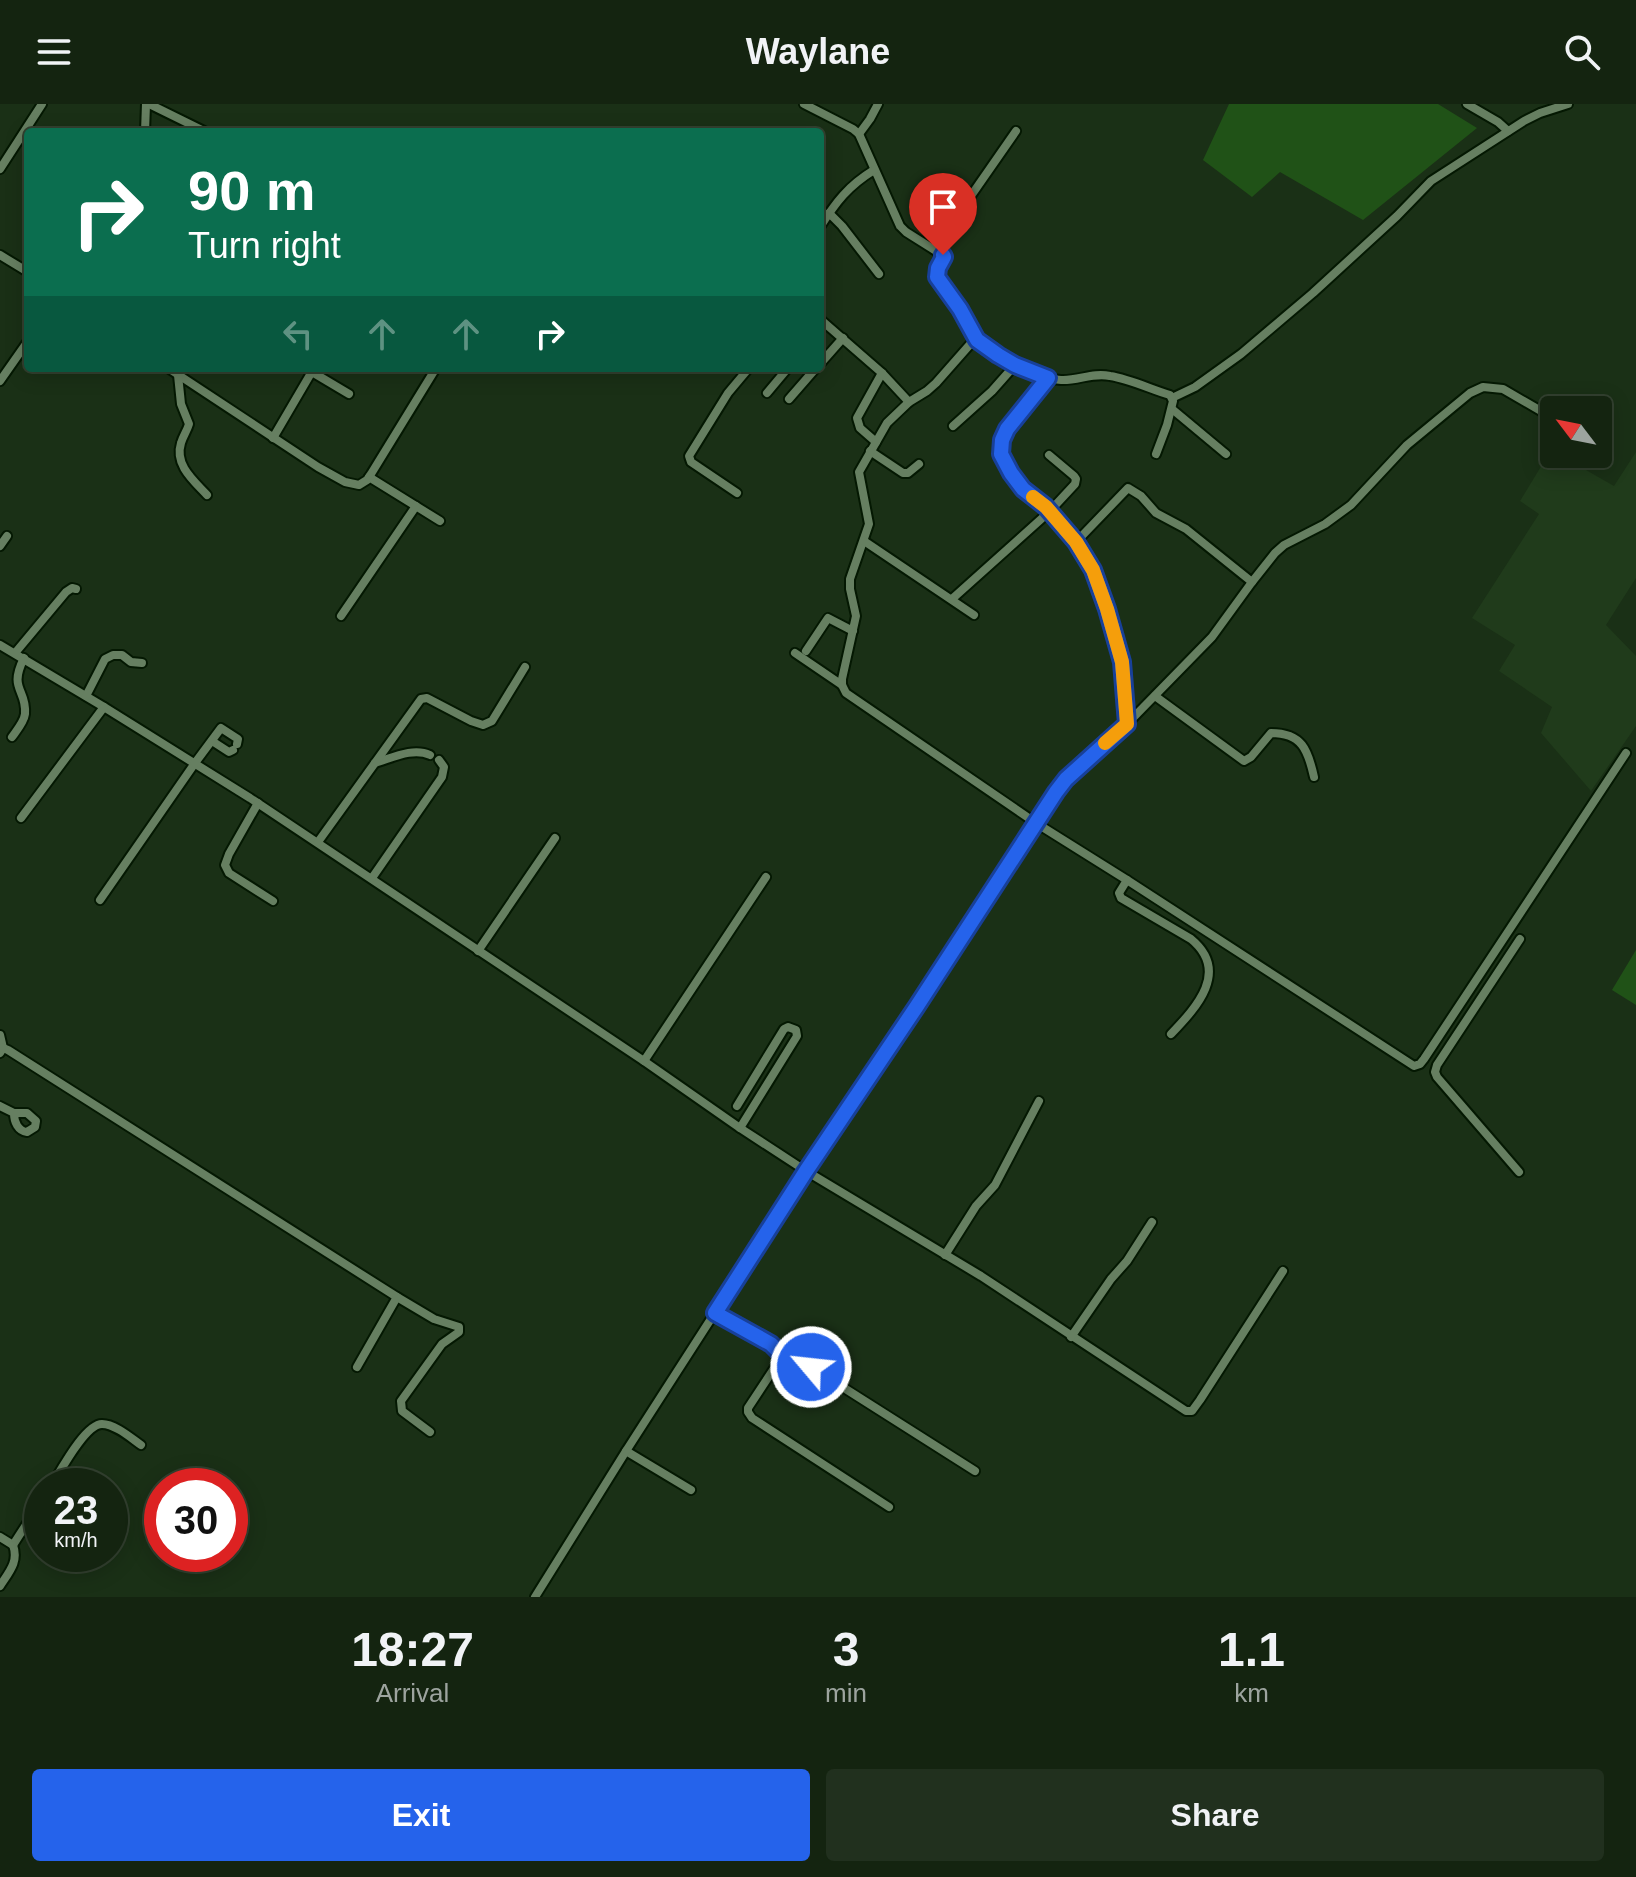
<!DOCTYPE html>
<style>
body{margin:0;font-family:Helvetica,sans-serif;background:#21301e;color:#f1f3f6;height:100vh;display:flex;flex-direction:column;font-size:30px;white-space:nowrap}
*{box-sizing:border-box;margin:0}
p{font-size:26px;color:#9da49f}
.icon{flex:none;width:44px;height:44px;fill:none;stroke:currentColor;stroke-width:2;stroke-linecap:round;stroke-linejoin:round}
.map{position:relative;height:1493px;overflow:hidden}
.sheet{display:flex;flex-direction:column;background:#142410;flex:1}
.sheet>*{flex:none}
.guide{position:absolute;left:24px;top:24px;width:800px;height:244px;border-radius:8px;box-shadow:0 4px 20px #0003,0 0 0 2px #334130;background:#0b6e4f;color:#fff;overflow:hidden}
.needle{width:52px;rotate:302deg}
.controls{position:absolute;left:1540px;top:292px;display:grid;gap:16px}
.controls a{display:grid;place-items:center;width:72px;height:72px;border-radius:8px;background:#142410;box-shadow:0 4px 20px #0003,0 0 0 2px #334130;font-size:40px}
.speed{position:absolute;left:24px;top:1364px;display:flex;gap:16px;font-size:40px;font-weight:700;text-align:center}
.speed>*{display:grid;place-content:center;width:104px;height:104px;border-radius:50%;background:#142410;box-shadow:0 4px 20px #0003,0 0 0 2px #334130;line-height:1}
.speed small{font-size:20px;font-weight:400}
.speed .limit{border:12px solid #d22;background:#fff;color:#111}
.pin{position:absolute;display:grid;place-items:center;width:68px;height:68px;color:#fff;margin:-82px -34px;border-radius:50% 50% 50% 0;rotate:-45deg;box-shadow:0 0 8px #0007}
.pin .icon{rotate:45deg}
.me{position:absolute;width:88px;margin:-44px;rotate:298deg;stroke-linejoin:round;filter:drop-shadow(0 0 6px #0008)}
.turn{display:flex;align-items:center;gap:28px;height:168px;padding:0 32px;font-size:36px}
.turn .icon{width:104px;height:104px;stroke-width:2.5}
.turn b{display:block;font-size:56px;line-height:68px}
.lanes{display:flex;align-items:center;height:76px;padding:0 32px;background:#0003;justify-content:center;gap:40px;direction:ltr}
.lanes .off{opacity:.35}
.eta{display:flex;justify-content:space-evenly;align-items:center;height:136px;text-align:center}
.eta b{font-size:48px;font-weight:600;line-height:56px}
.button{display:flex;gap:16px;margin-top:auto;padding:16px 32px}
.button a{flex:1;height:92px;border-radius:8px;background:#2563eb;color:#fff;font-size:32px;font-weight:600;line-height:92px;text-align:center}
.button a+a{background:#21301e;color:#f1f3f6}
header{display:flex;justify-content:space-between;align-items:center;height:104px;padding:0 32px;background:#142410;font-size:36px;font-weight:600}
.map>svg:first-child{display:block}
.built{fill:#203b1b}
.green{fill:#205217}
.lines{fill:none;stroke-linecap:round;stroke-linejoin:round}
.minor-casing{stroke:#041802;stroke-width:12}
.minor{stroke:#667f61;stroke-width:8}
.route-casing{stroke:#184099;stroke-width:20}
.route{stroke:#2563eb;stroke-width:14}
.slow{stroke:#f59e0b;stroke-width:14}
</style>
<header><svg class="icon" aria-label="menu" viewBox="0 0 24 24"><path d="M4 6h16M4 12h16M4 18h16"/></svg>Waylane<svg class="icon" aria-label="search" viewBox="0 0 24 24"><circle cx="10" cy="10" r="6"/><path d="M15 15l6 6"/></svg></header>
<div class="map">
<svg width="1636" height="1493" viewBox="0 0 1636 1493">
<rect width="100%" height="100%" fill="#1a3016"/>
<path class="built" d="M1551 346 1554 350H1558L1614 382 1636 348V474L1606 521 1636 552V622L1591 687 1541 629 1552 603 1499 567 1515 541 1472 514 1539 410 1520 397Z"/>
<g class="green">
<path d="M1229 0H1438L1477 24 1363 116 1280 68 1252 93 1203 56Z"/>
<path d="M1636 846V901L1612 886Z"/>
</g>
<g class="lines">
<g class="minor-casing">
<g id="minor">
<path d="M149 0 206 28"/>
<path d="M804 0 853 25 859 30 900 122 906 128 944 152 938 164 937 173 960 205 977 236"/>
<path d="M1467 0 1498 18 1508 27"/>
<path d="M145 28 146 0"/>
<path d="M859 30 870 15 878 0"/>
<path d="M0 65 42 0"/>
<path d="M829 109 842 122 879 170"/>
<path d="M820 123C836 98 848 82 874 66"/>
<path d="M934 145 1016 27"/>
<path d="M0 151 28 168"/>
<path d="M820 215 882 269 909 298"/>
<path d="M820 260 843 234"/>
<path d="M168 264 318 363 345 378 359 381 367 376 371 370 436 264"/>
<path d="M312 268 349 290"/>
<path d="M178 271 181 300 189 320C187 327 183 332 181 339 174 361 194 377 207 391"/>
<path d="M1048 274 1007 325 1002 336 1001 350 1011 369 1023 385 1046 403 1076 438 1093 466 1107 505 1122 558 1127 620"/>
<path d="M0 277 28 237"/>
<path d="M767 289 788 264"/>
<path d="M1172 294 1195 283 1241 250 1313 189 1397 112 1431 77 1524 17 1540 9 1568 0"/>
<path d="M789 295 816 264"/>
<path d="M1172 305 1226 350"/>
<path d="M953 322 992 287 1015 261"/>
<path d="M273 334 314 264"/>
<path d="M876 338 860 324 857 314 882 269"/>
<path d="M1550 345 1554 337"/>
<path d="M870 347 903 369H908L919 360"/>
<path d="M1156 350 1167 321 1173 297 1170 291C1150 285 1130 275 1110 272 1093 268 1078 277 1061 276 1031 275 1001 252 977 236L973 237 936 279 927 287 909 298 887 319 859 368 869 420 850 475V485L856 512 842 575V581L846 589 1036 719 1127 776 1414 962 1420 960 1424 955 1626 649"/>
<path d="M369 373 440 417"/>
<path d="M737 389 691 358 689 352 728 289 749 264"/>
<path d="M864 437 974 511"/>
<path d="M1076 438 1128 384 1141 392 1156 409 1186 425 1252 478"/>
<path d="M0 442 7 432"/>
<path d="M952 495 1049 408 1075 380 1076 375 1074 372 1049 351"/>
<path d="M341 512 416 402"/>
<path d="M0 541 104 603 250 694 644 957 740 1024 806 1067 981 1172 1186 1307H1192L1200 1296 1283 1167"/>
<path d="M806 547 828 514 853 527"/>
<path d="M15 549 66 488 72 484 76 485"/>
<path d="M795 549 842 581"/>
<path d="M86 592 105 555 113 551H122L131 558 142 559"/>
<path d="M1155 592 1244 657 1251 653 1271 629C1302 629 1308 646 1314 673"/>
<path d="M12 633C17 626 24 618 25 610 27 585 8 586 24 554"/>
<path d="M212 637 229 648 233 646"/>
<path d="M375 659C392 654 413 643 430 651"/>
<path d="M258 699 229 750 225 761 229 769 273 797"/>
<path d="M21 714 104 603"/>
<path d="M318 738 421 595 427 594 471 617 483 621 492 617 525 563"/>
<path d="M372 774 442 673 444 663 439 656"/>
<path d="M1127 776 1119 789 1121 794 1191 835C1230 867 1197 903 1171 930"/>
<path d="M100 796 195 659 221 624 238 635 237 640"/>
<path d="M478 847 555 734"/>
<path d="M0 931 3 944 0 949"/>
<path d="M3 944 8 946 397 1193 434 1215 459 1223V1228L442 1240 401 1297 402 1307 430 1328"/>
<path d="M644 957 766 773"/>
<path d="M0 1002 14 1009H27L36 1017 35 1023 27 1028C18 1027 14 1018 14 1009"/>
<path d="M737 1002 784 925 788 923 796 926 797 932 740 1024"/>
<path d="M1519 1068 1437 973 1435 968 1437 961 1520 835"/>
<path d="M945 1151 976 1102 995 1081 1039 997"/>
<path d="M715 1209 771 1240 779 1248 777 1260 748 1304V1308L752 1314 889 1403"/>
<path d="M1071 1233 1111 1175 1127 1157 1152 1118"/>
<path d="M779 1248 811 1263 975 1367"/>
<path d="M357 1263 397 1193"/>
<path d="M626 1347 691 1386"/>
<path d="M51 1382C60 1368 85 1320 102 1320 115 1320 131 1334 141 1341"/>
<path d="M0 1433 13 1441 42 1396"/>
<path d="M0 1482C9 1468 19 1458 13 1441"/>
<path d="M535 1493 626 1347 806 1067 1066 675 1127 620 1212 533 1252 478 1275 449 1284 441 1325 420 1351 401 1407 341 1470 289 1483 283 1503 285 1541 307 1554 318"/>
</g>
</g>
<use href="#minor" class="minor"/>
</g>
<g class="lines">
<g class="route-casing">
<path id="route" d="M811 1263 779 1248 771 1240 715 1209 806 1067 917 902 1056 688 1066 675 1127 620 1122 558 1107 505 1093 466 1076 438 1046 403 1023 385 1011 369 1001 350 1002 336 1007 325 1048 274 1015 261 998 251 977 236 960 205 937 173 938 164 944 153 943 151"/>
</g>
<use href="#route" class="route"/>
<path class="slow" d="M1033 393 1046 403 1076 438 1093 466 1107 505 1122 558 1127 620 1105 639"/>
</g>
</svg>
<div class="controls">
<a><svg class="needle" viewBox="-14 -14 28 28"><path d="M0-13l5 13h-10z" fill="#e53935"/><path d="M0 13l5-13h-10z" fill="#9da49f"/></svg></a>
</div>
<div class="speed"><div>23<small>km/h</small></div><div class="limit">30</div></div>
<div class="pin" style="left:943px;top:151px;background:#d93025"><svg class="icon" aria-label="arrive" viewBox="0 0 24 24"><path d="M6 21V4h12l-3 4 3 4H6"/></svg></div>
<svg class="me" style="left:811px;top:1263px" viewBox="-20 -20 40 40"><circle r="17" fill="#2563eb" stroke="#fff" stroke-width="3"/><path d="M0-11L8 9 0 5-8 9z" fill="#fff"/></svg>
<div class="guide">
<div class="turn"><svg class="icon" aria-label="right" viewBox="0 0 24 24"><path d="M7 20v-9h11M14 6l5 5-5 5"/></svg><div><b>90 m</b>Turn right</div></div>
<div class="lanes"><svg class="icon off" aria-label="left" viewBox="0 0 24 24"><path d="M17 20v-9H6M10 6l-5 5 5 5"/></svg><svg class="icon off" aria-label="ahead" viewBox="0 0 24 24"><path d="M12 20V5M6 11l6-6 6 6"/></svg><svg class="icon off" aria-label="ahead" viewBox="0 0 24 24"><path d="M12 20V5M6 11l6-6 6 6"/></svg><svg class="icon" aria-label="right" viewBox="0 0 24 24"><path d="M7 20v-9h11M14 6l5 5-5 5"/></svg></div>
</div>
</div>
<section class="sheet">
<div class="eta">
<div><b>18:27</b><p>Arrival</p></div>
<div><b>3</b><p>min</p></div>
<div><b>1.1</b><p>km</p></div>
</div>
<div class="button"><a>Exit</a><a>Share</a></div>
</section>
